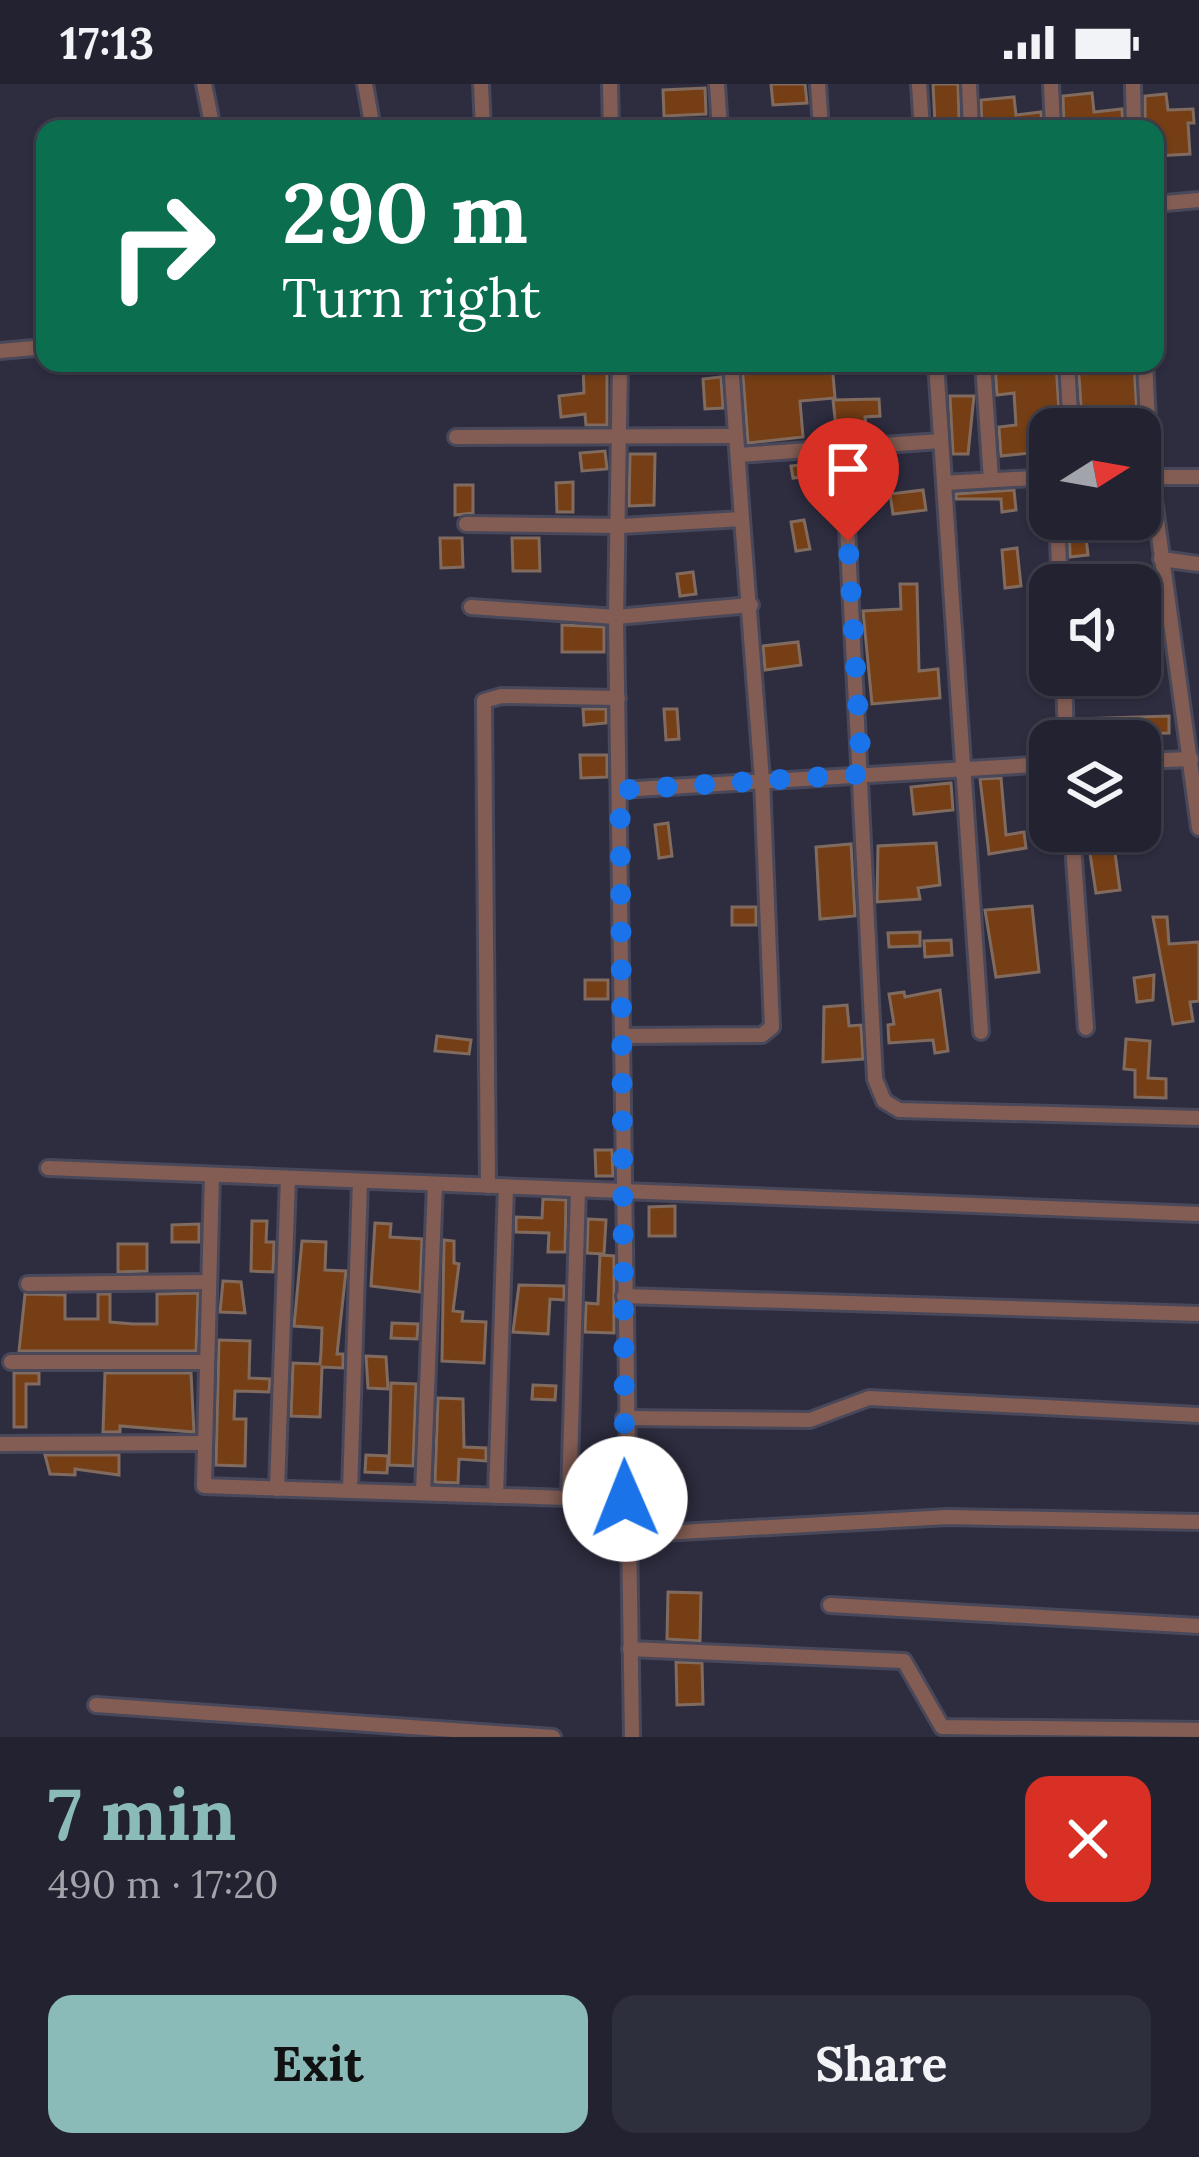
<!DOCTYPE html>
<meta charset="utf-8">
<style>
body{margin:0;font-family:Lora,serif;background:#2e2f3c;color:#f1f3f6;height:100vh;display:flex;flex-direction:column;font-size:45px;white-space:nowrap}
*{box-sizing:border-box;margin:0}
p{font-size:39px;color:#a2a4ab}
.icon{flex:none;width:66px;height:66px;fill:none;stroke:currentColor;stroke-width:2;stroke-linecap:round;stroke-linejoin:round}
.map{position:relative;height:1653px;overflow:hidden}
.panel{display:flex;flex-direction:column;background:#222230;flex:1}
.panel>*{flex:none}
.hud{position:absolute;left:36px;top:36px;width:1128px;height:252px;border-radius:24px;box-shadow:0 3px 9px #0004,0 0 0 3px #3f3f4c;background:#0b6e4f;color:#fff;overflow:hidden}
.needle{width:78px;rotate:79deg}
.buttons{position:absolute;left:1029px;top:324px;display:grid;gap:24px}
.buttons a{display:grid;place-items:center;width:132px;height:132px;border-radius:24px;background:#222230;box-shadow:0 3px 9px #0004,0 0 0 3px #3f3f4c;font-size:60px}
.pin{position:absolute;display:grid;place-items:center;width:102px;height:102px;color:#fff;margin:-123px -51px;border-radius:50% 50% 50% 0;rotate:-45deg;box-shadow:0 0 12px #0007}
.pin .icon{rotate:45deg}
.me{position:absolute;width:132px;margin:-66px;rotate:359deg;stroke-linejoin:round;filter:drop-shadow(0 0 9px #0008)}
.turn{display:flex;align-items:center;gap:42px;height:252px;padding:0 48px;font-size:54px}
.turn .icon{width:156px;height:156px;stroke-width:2.5}
.turn b{display:block;font-size:84px;line-height:102px}
.round{display:grid;place-items:center;flex:none;width:126px;height:126px;border-radius:24px;background:#2e2f3c}
.headline{display:flex;align-items:center;justify-content:space-between;height:204px;padding:0 48px}
h1{font-size:72px;font-weight:800;line-height:90px;color:#8bbbb9}
.primary-button{display:flex;gap:24px;margin-top:auto;padding:24px 48px}
.primary-button a{flex:1;height:138px;border-radius:24px;background:#8bbbb9;color:#111;font-size:48px;font-weight:800;line-height:138px;text-align:center}
.primary-button a+a{background:#2e2f3c;color:#f1f3f6}
.status{display:flex;justify-content:space-between;align-items:center;height:84px;padding:0 60px;background:#222230;direction:ltr}
.status svg{height:33px;fill:currentColor}
.map>svg:first-child{display:block}
.building{fill:#753e15;stroke:#816b5e;stroke-width:3}
.lines{fill:none;stroke-linecap:round;stroke-linejoin:round}
.minor-casing{stroke:#49485a;stroke-width:20}
.minor{stroke:#835d53;stroke-width:14}
.route{stroke:#1a73e8;stroke-width:21;stroke-dasharray:0 37.8}
</style>
<div class="status"><b>17:13</b><svg viewBox="0 0 49 12"><path d="M0 12V9h3v3zM5 12V6h3v6zM10 12V3h3v9zM15 12V0h3v12zM26 1h20v11H26zM47 4h2v5h-2z"/></svg></div>
<div class="map">
<svg width="1199" height="1653" viewBox="0 0 1199 1653">
<rect width="100%" height="100%" fill="#2e2d40"/>
<g class="building">
<path d="M771 0H805L807 19 773 21Z"/>
<path d="M933 0H958L959 38 935 40Z"/>
<path d="M705 4 706 30 664 32 663 6Z"/>
<path d="M1092 9 1094 28 1122 25 1123 45H1064L1063 12Z"/>
<path d="M1166 10 1168 26 1193 25 1194 39H1188L1190 70 1155 72V45H1145V12Z"/>
<path d="M1014 13 1016 31 1041 28 1042 45H982L981 16Z"/>
<path d="M583 279H607V341H586L585 330 561 333 559 312 584 309Z"/>
<path d="M742 279H832L835 314 800 317 803 353 748 359Z"/>
<path d="M1046 279H1056L1060 345H1050V367L1001 372 999 343 1016 341 1014 309 997 311 995 282Z"/>
<path d="M1078 279H1134L1137 332 1082 336Z"/>
<path d="M721 293 723 324 705 325 703 295Z"/>
<path d="M950 312H974L968 370H953Z"/>
<path d="M879 315 880 332 865 333 866 343 849 344 850 352 837 353 833 316Z"/>
<path d="M605 367 607 385 582 387 580 369Z"/>
<path d="M630 370H655L654 421 629 422Z"/>
<path d="M870 373 874 405 856 407 855 375Z"/>
<path d="M829 378 831 390 793 394 791 382Z"/>
<path d="M573 398V428H557L556 399Z"/>
<path d="M455 401H473V429L455 431Z"/>
<path d="M923 406 926 426 893 430 890 410Z"/>
<path d="M1014 406 1016 426 1002 428 1001 415H956V410Z"/>
<path d="M1069 435H1084L1088 471 1070 473Z"/>
<path d="M804 436 810 465 796 467 791 438Z"/>
<path d="M440 454H462L463 483 441 484Z"/>
<path d="M512 454H539L540 487H513Z"/>
<path d="M1017 464 1021 502 1005 504 1002 466Z"/>
<path d="M1148 483 1149 501H1105L1104 485Z"/>
<path d="M693 488 696 510 680 512 677 490Z"/>
<path d="M900 500H917L919 587 938 585 940 614 872 620 863 527 901 525Z"/>
<path d="M1152 539 1154 565 1140 566V540Z"/>
<path d="M562 541 604 543V568H562Z"/>
<path d="M798 558 801 581 765 586 763 562Z"/>
<path d="M583 625H606V639L584 641Z"/>
<path d="M664 625H677L679 655 666 656Z"/>
<path d="M1169 632V649L1077 652V635Z"/>
<path d="M580 671H607V693L581 694Z"/>
<path d="M1001 694 1006 751 1024 748 1026 764 989 770 980 695Z"/>
<path d="M951 699 953 726 914 730 911 703Z"/>
<path d="M668 739 672 772 659 774 655 741Z"/>
<path d="M1114 747 1115 754 1149 748 1152 762 1115 769 1120 806 1096 809 1087 750Z"/>
<path d="M936 759 940 801 918 804 920 815 877 818 878 762Z"/>
<path d="M851 760 855 832 820 835 816 763Z"/>
<path d="M1032 822 1039 888 996 893 985 826Z"/>
<rect x="732" y="823" width="24" height="18"/>
<path d="M1153 833H1167L1169 860 1199 858V917L1190 918 1193 937 1173 940Z"/>
<path d="M920 848V862L889 863 888 849Z"/>
<path d="M951 856 952 871 925 873 924 857Z"/>
<path d="M1154 891 1153 916 1137 918 1134 894Z"/>
<rect x="585" y="896" width="23" height="19"/>
<path d="M940 906 948 967 935 969 933 956 889 959 888 941 894 940 889 910 904 908 905 913Z"/>
<path d="M847 921 849 942 861 941 863 975 823 978 824 923Z"/>
<path d="M437 952 471 956 469 970 435 967Z"/>
<path d="M1126 955 1150 957 1148 994 1166 995V1014L1135 1013V986L1124 985Z"/>
<path d="M595 1066H612L613 1092H596Z"/>
<path d="M543 1115 566 1116 565 1168H548L549 1149 516 1148V1133L542 1134Z"/>
<path d="M675 1122V1152H649V1123Z"/>
<path d="M588 1135 606 1136 604 1170 587 1169Z"/>
<path d="M252 1137H267L266 1158H274L273 1188 251 1187Z"/>
<path d="M375 1139 391 1140 390 1153 422 1155 420 1208 371 1202Z"/>
<path d="M199 1140V1158H172V1141Z"/>
<path d="M444 1156 454 1157V1179L459 1180 453 1227 463 1228 462 1237 486 1238 484 1279 442 1277Z"/>
<path d="M302 1157 326 1158 325 1186 346 1187 337 1270H343V1284L322 1283 320 1333 291 1332 293 1279 320 1280 321 1269 322 1244 294 1242Z"/>
<path d="M118 1160H147V1187L118 1188Z"/>
<path d="M600 1171 614 1172V1249L585 1248 586 1219 598 1220Z"/>
<path d="M223 1197 241 1198 245 1229 220 1228Z"/>
<path d="M519 1201 564 1202V1216L550 1215 548 1250 513 1248Z"/>
<path d="M198 1209 196 1267H19L25 1210 65 1211V1235H98V1210H110V1238L133 1240H157V1210Z"/>
<path d="M392 1239 418 1240 417 1255 391 1254Z"/>
<path d="M219 1256 250 1257 249 1294 270 1295 269 1308 235 1307 234 1335H246L245 1382 216 1381Z"/>
<path d="M366 1272 386 1273 388 1305 368 1304Z"/>
<path d="M14 1289H39V1300H26V1343H14Z"/>
<path d="M105 1289H191L194 1348 120 1342V1348H103Z"/>
<path d="M391 1299 416 1300 413 1382 389 1381Z"/>
<path d="M533 1301 556 1302 555 1316 532 1315Z"/>
<path d="M438 1314 463 1315 464 1363 486 1364V1377L459 1375 458 1399 435 1398Z"/>
<path d="M45 1371H119V1391L75 1385V1391L50 1390Z"/>
<path d="M366 1371 388 1372 387 1389 365 1388Z"/>
<path d="M668 1508 701 1509 700 1557 667 1555Z"/>
<path d="M676 1578 702 1579 703 1620 677 1621Z"/>
</g>
<g class="lines">
<g class="minor-casing">
<g id="minor">
<path d="M204 0 213 45"/>
<path d="M365 0 373 45"/>
<path d="M481 0 483 45"/>
<path d="M610 0 611 45"/>
<path d="M717 0 720 45"/>
<path d="M818 0 821 45"/>
<path d="M919 0 922 45"/>
<path d="M969 0 971 45"/>
<path d="M1051 0 1053 45"/>
<path d="M1133 0 1134 45"/>
<path d="M1155 120 1199 116"/>
<path d="M0 267 45 263"/>
<path d="M620 279 616 533 632 1653"/>
<path d="M936 279 981 948"/>
<path d="M983 279 991 396"/>
<path d="M1067 279 1071 345"/>
<path d="M1145 279 1151 393 1199 744"/>
<path d="M456 353 736 352"/>
<path d="M843 363 875 995 884 1017 899 1026 1199 1034"/>
<path d="M738 371 941 357"/>
<path d="M1151 393H1199"/>
<path d="M944 399 1050 393"/>
<path d="M1057 435 1060 501"/>
<path d="M466 440 621 442 742 435 731 279"/>
<path d="M1161 475 1199 480"/>
<path d="M471 523 616 533 751 521"/>
<path d="M1064 591 1066 657"/>
<path d="M1140 677 1191 675"/>
<path d="M620 706 1050 680"/>
<path d="M1072 747 1086 944"/>
<path d="M624 952 762 951 772 943 762 696 742 435"/>
<path d="M48 1084 1199 1130"/>
<path d="M212 1091 204 1402 625 1416"/>
<path d="M488 1102 484 617 501 612 618 614"/>
<path d="M28 1200 209 1198"/>
<path d="M624 1212 1199 1230"/>
<path d="M11 1278H207"/>
<path d="M624 1334 810 1336 869 1314 1199 1331"/>
<path d="M0 1360 205 1359"/>
<path d="M277 1405 288 1094"/>
<path d="M350 1407 360 1097"/>
<path d="M423 1409 435 1100"/>
<path d="M496 1412 506 1103"/>
<path d="M569 1414 578 1106"/>
<path d="M627 1451 948 1433 1199 1438"/>
<path d="M830 1521 1199 1542"/>
<path d="M630 1565 904 1577 942 1643 1199 1646"/>
<path d="M96 1621 553 1653"/>
</g>
</g>
<use href="#minor" class="minor"/>
</g>
<g class="lines">
<path class="route" d="M625 1415 620 706 862 690 848 457"/>
</g>
</svg>
<div class="buttons">
<a><svg class="needle" viewBox="-14 -14 28 28"><path d="M0-13l5 13h-10z" fill="#e53935"/><path d="M0 13l5-13h-10z" fill="#a2a4ab"/></svg></a>
<a><svg class="icon" aria-label="sound" viewBox="0 0 24 24"><path d="M4 9h4l5-4v14l-5-4H4zM17 9q2 3 0 6"/></svg></a>
<a><svg class="icon" aria-label="layers" viewBox="0 0 24 24"><path d="M12 4l9 5-9 5-9-5zM3 14l9 5 9-5"/></svg></a>
</div>
<div class="pin" style="left:848px;top:457px;background:#d93025"><svg class="icon" aria-label="arrive" viewBox="0 0 24 24"><path d="M6 21V4h12l-3 4 3 4H6"/></svg></div>
<svg class="me" style="left:625px;top:1415px" viewBox="-20 -20 40 40"><circle r="19" fill="#fff"/><path d="M0-13L10 11 0 6-10 11z" fill="#1a73e8"/></svg>
<div class="hud">
<div class="turn"><svg class="icon" aria-label="right" viewBox="0 0 24 24"><path d="M7 20v-9h11M14 6l5 5-5 5"/></svg><div><b>290 m</b>Turn right</div></div>
</div>
</div>
<section class="panel">
<div class="headline"><div><h1>7 min</h1><p>490 m · 17:20</p></div><a class="round" style="background:#d93025;color:#fff"><svg class="icon" aria-label="close" viewBox="0 0 24 24"><path d="M6 6l12 12M18 6L6 18"/></svg></a></div>
<div class="primary-button"><a>Exit</a><a>Share</a></div>
</section>
